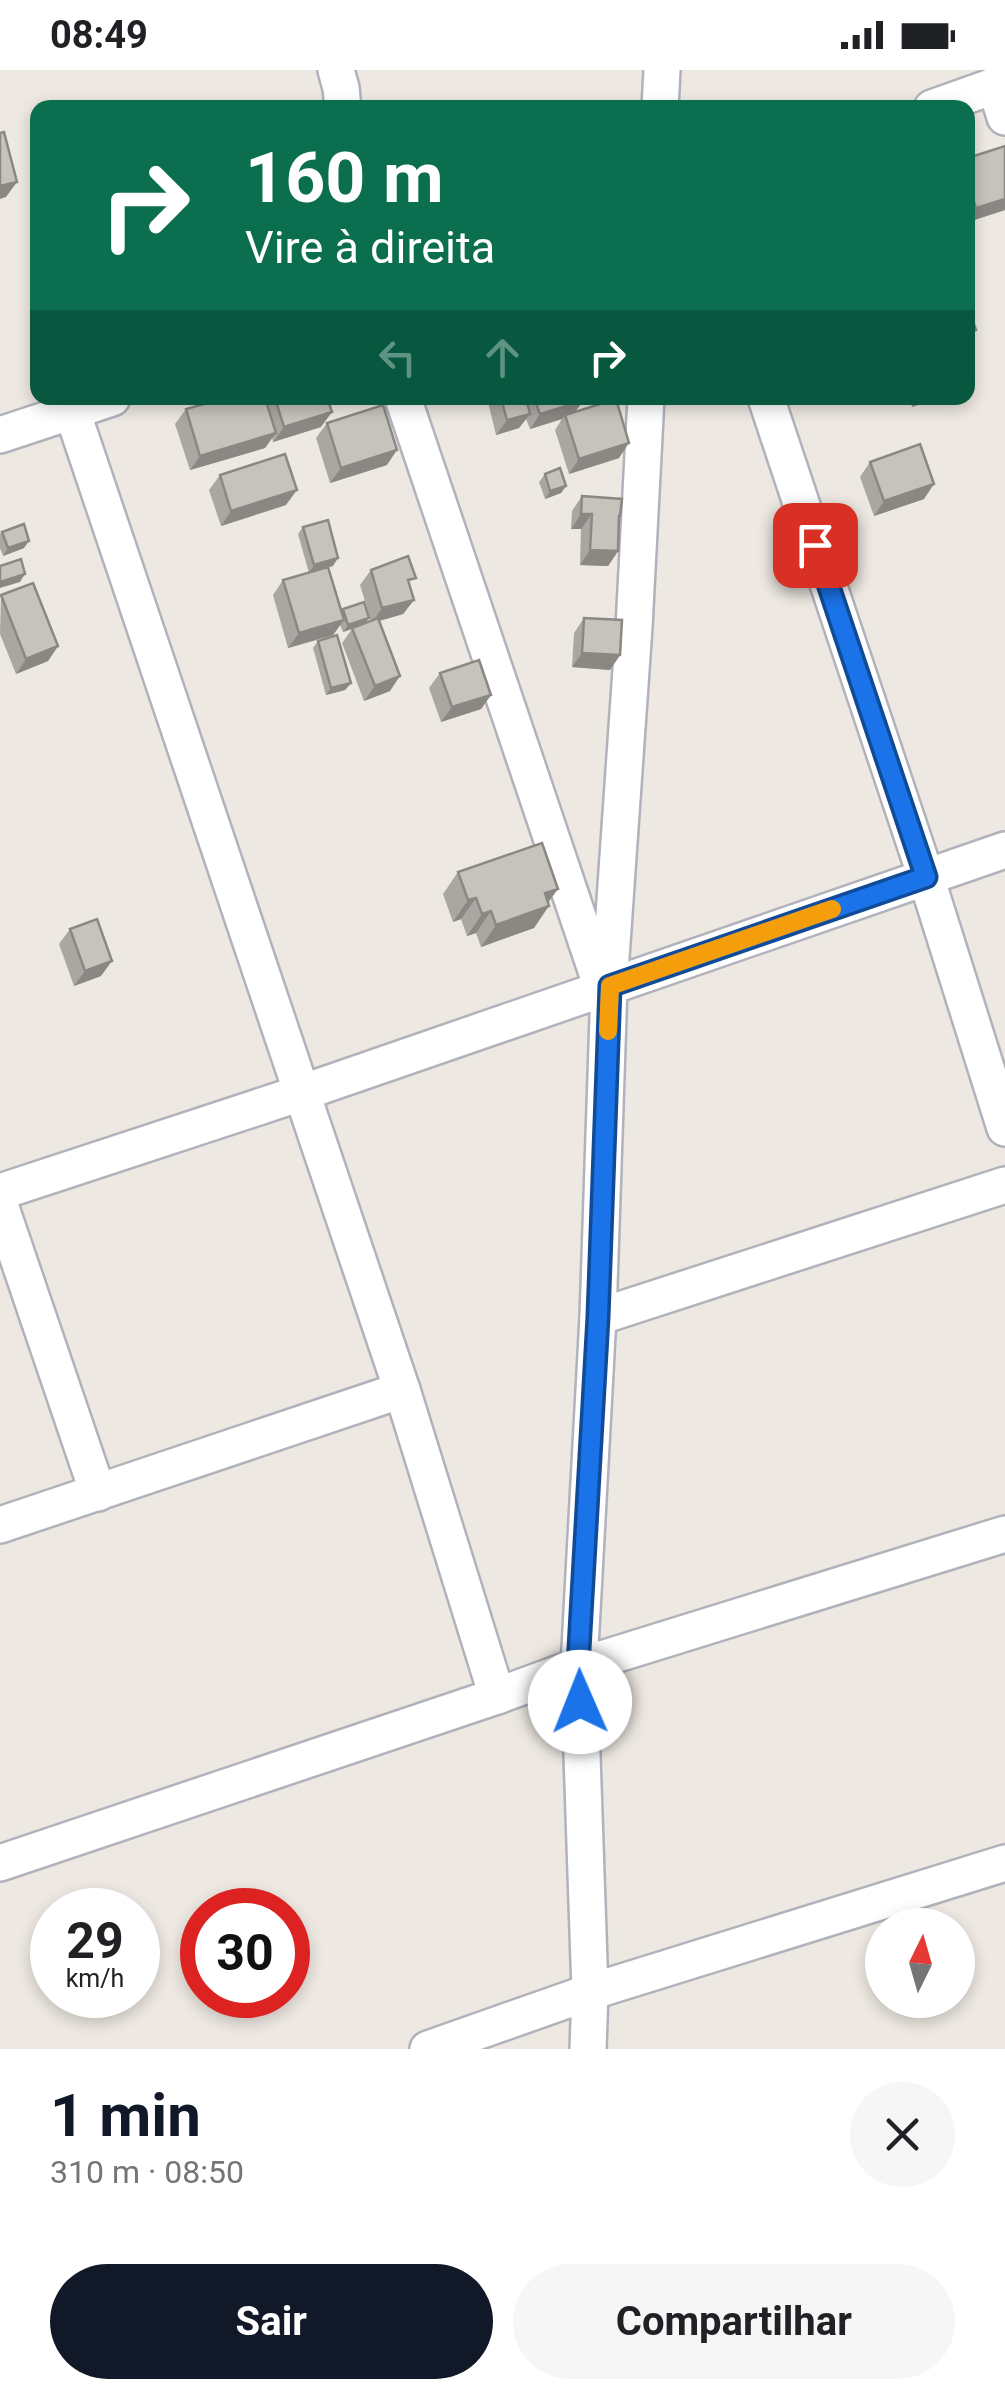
<!DOCTYPE html>
<html lang="pt">
<meta charset="utf-8">
<style>
body{margin:0;font-family:Roboto,sans-serif;background:#f6f6f6;color:#202124;height:100vh;display:flex;flex-direction:column;font-size:38px;white-space:nowrap}
*{box-sizing:border-box;margin:0}
p{font-size:32px;color:#757577}
.icon{flex:none;width:55px;height:55px;fill:none;stroke:currentColor;stroke-width:2;stroke-linecap:round;stroke-linejoin:round}
.map{position:relative;height:1979px;overflow:hidden}
.sheet{display:flex;flex-direction:column;background:#fff;flex:1}
.sheet>*{flex:none}
.top-card{position:absolute;left:30px;top:30px;width:945px;height:305px;border-radius:20px;box-shadow:0 5px 15px #0003;background:#0b6e4f;color:#fff;overflow:hidden}
.needle{width:65px;rotate:5deg}
.fabs{position:absolute;left:865px;top:1838px;display:grid;gap:20px}
.fabs a{display:grid;place-items:center;width:110px;height:110px;border-radius:50%;background:#fff;box-shadow:0 5px 15px #0003;font-size:50px}
.speed{position:absolute;left:30px;top:1818px;display:flex;gap:20px;font-size:50px;font-weight:700;text-align:center}
.speed>*{display:grid;place-content:center;width:130px;height:130px;border-radius:50%;background:#fff;box-shadow:0 5px 15px #0003;line-height:1}
.speed small{font-size:25px;font-weight:400}
.speed .limit{border:15px solid #d22;background:#fff;color:#111}
.pin{position:absolute;display:grid;place-items:center;width:85px;height:85px;color:#fff;margin:-42px;border-radius:20px;box-shadow:0 5px 15px #0006}
.me{position:absolute;width:110px;margin:-55px;rotate:359deg;stroke-linejoin:round;filter:drop-shadow(0 0 8px #0008)}
.turn{display:flex;align-items:center;gap:35px;height:210px;padding:0 50px;font-size:45px}
.turn .icon{width:130px;height:130px;stroke-width:2.5}
.turn b{display:block;font-size:70px;line-height:85px}
.lanes{display:flex;align-items:center;height:95px;padding:0 50px;background:#0003;justify-content:center;gap:50px;direction:ltr}
.lanes .off{opacity:.35}
.round{display:grid;place-items:center;flex:none;width:105px;height:105px;border-radius:52px;background:#f6f6f6}
.head{display:flex;align-items:center;justify-content:space-between;height:170px;padding:0 50px}
h1{font-size:60px;font-weight:700;line-height:75px;color:#111827}
.action{display:flex;gap:20px;margin-top:auto;padding:20px 50px}
.action a{flex:1;height:115px;border-radius:60px;background:#111827;color:#fff;font-size:40px;font-weight:700;line-height:115px;text-align:center}
.action a+a{background:#f6f6f6;color:#202124}
.status{display:flex;justify-content:space-between;align-items:center;height:70px;padding:0 50px;background:#fff;direction:ltr}
.status svg{height:28px;fill:currentColor}
.map>svg:first-child{display:block}
.lines{fill:none;stroke-linecap:round;stroke-linejoin:round}
.minor-casing{stroke:#b1b2bc;stroke-width:40}
.minor{stroke:#fff;stroke-width:35}
.wall{fill:#aaa7a2}
.shaded-wall{fill:#8b8884}
.building{fill:#c6c2bc;stroke:#8b8884;stroke-width:2.5}
.route-casing{stroke:#114b97;stroke-width:25}
.route{stroke:#1a73e8;stroke-width:18}
.slow{stroke:#f59e0b;stroke-width:18}
</style>
<div class="status"><b>08:49</b><svg viewBox="0 0 49 12"><path d="M0 12V9h3v3zM5 12V6h3v6zM10 12V3h3v9zM15 12V0h3v12zM26 1h20v11H26zM47 4h2v5h-2z"/></svg></div>
<div class="map">
<svg width="1005" height="1979" viewBox="0 0 1005 1979">
<rect width="100%" height="100%" fill="#ede8e1"/>
<g class="lines">
<g class="minor-casing">
<g id="minor">
<path d="M336 0 341 18 343 38"/>
<path d="M995 15 1005 47"/>
<path d="M660 38 662 0"/>
<path d="M932 38 1005 12"/>
<path d="M403 328 602 918"/>
<path d="M766 328 926 807 1005 1058"/>
<path d="M72 341 402 1320 497 1626"/>
<path d="M0 365 112 328"/>
<path d="M0 1122 301 1023 1005 780"/>
<path d="M0 1135 98 1423"/>
<path d="M598 1247 1005 1115"/>
<path d="M0 1455 402 1320"/>
<path d="M0 1793 497 1626 579 1596 1005 1464"/>
<path d="M428 1979 590 1922 1005 1793"/>
<path d="M588 1979 590 1922 579 1596 598 1247 609 916 634 557 646 328"/>
</g>
</g>
<use href="#minor" class="minor"/>
</g>
<g class="wall">
<path d="M968 88 1005 140 968 152Z"/>
<path d="M225 328H327L321 357 273 372 272 367 265 378 190 400 175 354 186 339Z"/>
<path d="M487 328H581L583 331 575 342 619 388 569 404 555 360 562 349 530 359 526 349 519 358 496 365Z"/>
<path d="M909 328H937L912 337Z"/>
<path d="M327 353 387 395 330 413 316 368Z"/>
<path d="M870 392 924 429 874 446 860 407Z"/>
<path d="M545 404 566 416 561 423 545 429 539 412Z"/>
<path d="M220 405 286 435 221 456 209 420Z"/>
<path d="M582 426 620 446 619 449 618 481 608 496 580 495 581 459H571L572 441Z"/>
<path d="M303 457 333 496 328 497 341 542 343 539 369 548 365 554 371 551 360 515 371 500 410 517 414 530 403 544 379 551 390 621 364 631 342 573 352 559 343 562 340 555 333 565 288 578 273 525 283 510 309 503 298 464Z"/>
<path d="M2 462 24 478 3 486 0 478V464Z"/>
<path d="M1 525 58 576 48 591 16 604 0 564Z"/>
<path d="M584 548 620 585 610 600 572 597 574 563Z"/>
<path d="M318 571 351 613 345 620 326 625 313 578Z"/>
<path d="M440 603 491 625 481 639 441 652 429 618Z"/>
<path d="M458 802 548 833 534 858 481 877 476 863 467 866 461 849 453 852 443 824Z"/>
<path d="M70 859 101 906 74 916 59 874Z"/>
</g>
<g class="shaded-wall">
<path d="M17 112 6 127 0 129V116Z"/>
<path d="M1005 129V140L968 152 976 138Z"/>
<path d="M922 328H937L912 337 917 329Z"/>
<path d="M583 331 572 346 565 345 562 349 530 359 540 344Z"/>
<path d="M332 342 321 357 273 372 284 357Z"/>
<path d="M530 344 519 358 496 365 507 350Z"/>
<path d="M276 363 265 378 190 400 200 386Z"/>
<path d="M629 373 619 388 569 404 579 389Z"/>
<path d="M397 380 387 395 330 413 341 398Z"/>
<path d="M934 414 924 429 874 446 884 431Z"/>
<path d="M566 416 561 423 545 429 550 421Z"/>
<path d="M297 420 286 435 221 456 231 441Z"/>
<path d="M581 444H592L581 459H571Z"/>
<path d="M29 471 24 478 3 486 8 478Z"/>
<path d="M590 480 618 481 608 496 580 495Z"/>
<path d="M338 488 333 496 309 503 314 495Z"/>
<path d="M25 504 20 512 0 518V512Z"/>
<path d="M414 530 403 544 372 553 382 538Z"/>
<path d="M369 548 363 555 343 562 348 555Z"/>
<path d="M344 550 333 565 288 578 299 563Z"/>
<path d="M58 576 48 591 16 604 26 589Z"/>
<path d="M582 583 620 585 610 600 572 597Z"/>
<path d="M400 606 390 621 364 631 375 616Z"/>
<path d="M351 613 345 620 326 625 331 618Z"/>
<path d="M491 625 481 639 441 652 452 637Z"/>
<path d="M558 819 544 838 549 836 534 858 481 877 496 855 545 823Z"/>
<path d="M476 828 461 849 453 852 468 830Z"/>
<path d="M491 841 476 863 467 866 482 844Z"/>
<path d="M112 891 101 906 74 916 85 901Z"/>
</g>
<g class="building">
<path d="M4 62 17 112 0 116V63Z"/>
<path d="M1005 76V129L976 138 968 113V88Z"/>
<path d="M968 237 976 260 968 263Z"/>
<path d="M225 328H265L276 363 200 386 186 339Z"/>
<path d="M275 328H327L332 342 284 357Z"/>
<path d="M501 328H526L530 344 507 350Z"/>
<path d="M534 328H581L583 331 540 344Z"/>
<path d="M616 329 629 373 579 389 565 345Z"/>
<path d="M383 335 397 380 341 398 327 353Z"/>
<path d="M920 374 934 414 884 431 870 392Z"/>
<path d="M285 384 297 420 231 441 220 405Z"/>
<path d="M560 398 566 416 550 421 545 404Z"/>
<path d="M582 426 622 429 620 446H619L618 481 590 480 592 444H581Z"/>
<path d="M328 450 338 488 314 495 303 457Z"/>
<path d="M24 454 29 471 8 478 2 462Z"/>
<path d="M408 486 416 508 408 510 414 530 382 538 371 500Z"/>
<path d="M21 489 25 504 0 512V496Z"/>
<path d="M328 497 344 550 299 563 283 510Z"/>
<path d="M33 513 58 576 26 589 1 525Z"/>
<path d="M364 532 369 548 348 555 343 539Z"/>
<path d="M378 548 400 606 375 616 352 558Z"/>
<path d="M584 548 622 550 620 585 582 583Z"/>
<path d="M337 565 351 613 331 618 318 571Z"/>
<path d="M479 590 491 625 452 637 440 603Z"/>
<path d="M542 773 558 819 545 823 549 836 496 855 491 841 482 844 476 828 468 830 458 802Z"/>
<path d="M97 849 112 891 85 901 70 859Z"/>
</g>
<g class="lines">
<g class="route-casing">
<path id="route" d="M580 1632 578 1596 598 1247 610 916 926 807 815 475"/>
</g>
<use href="#route" class="route"/>
<path class="slow" d="M608 961 610 916 832 839"/>
</g>
</svg>
<div class="fabs">
<a><svg class="needle" viewBox="-14 -14 28 28"><path d="M0-13l5 13h-10z" fill="#e53935"/><path d="M0 13l5-13h-10z" fill="#757577"/></svg></a>
</div>
<div class="speed"><div>29<small>km/h</small></div><div class="limit">30</div></div>
<div class="pin" style="left:815px;top:475px;background:#d93025"><svg class="icon" aria-label="arrive" viewBox="0 0 24 24"><path d="M6 21V4h12l-3 4 3 4H6"/></svg></div>
<svg class="me" style="left:580px;top:1632px" viewBox="-20 -20 40 40"><circle r="19" fill="#fff"/><path d="M0-13L10 11 0 6-10 11z" fill="#1a73e8"/></svg>
<div class="top-card">
<div class="turn"><svg class="icon" aria-label="right" viewBox="0 0 24 24"><path d="M7 20v-9h11M14 6l5 5-5 5"/></svg><div><b>160 m</b>Vire à direita</div></div>
<div class="lanes"><svg class="icon off" aria-label="left" viewBox="0 0 24 24"><path d="M17 20v-9H6M10 6l-5 5 5 5"/></svg><svg class="icon off" aria-label="ahead" viewBox="0 0 24 24"><path d="M12 20V5M6 11l6-6 6 6"/></svg><svg class="icon" aria-label="right" viewBox="0 0 24 24"><path d="M7 20v-9h11M14 6l5 5-5 5"/></svg></div>
</div>
</div>
<section class="sheet">
<div class="head"><div><h1>1 min</h1><p>310 m · 08:50</p></div><a class="round"><svg class="icon" aria-label="close" viewBox="0 0 24 24"><path d="M6 6l12 12M18 6L6 18"/></svg></a></div>
<div class="action"><a>Sair</a><a>Compartilhar</a></div>
</section>
